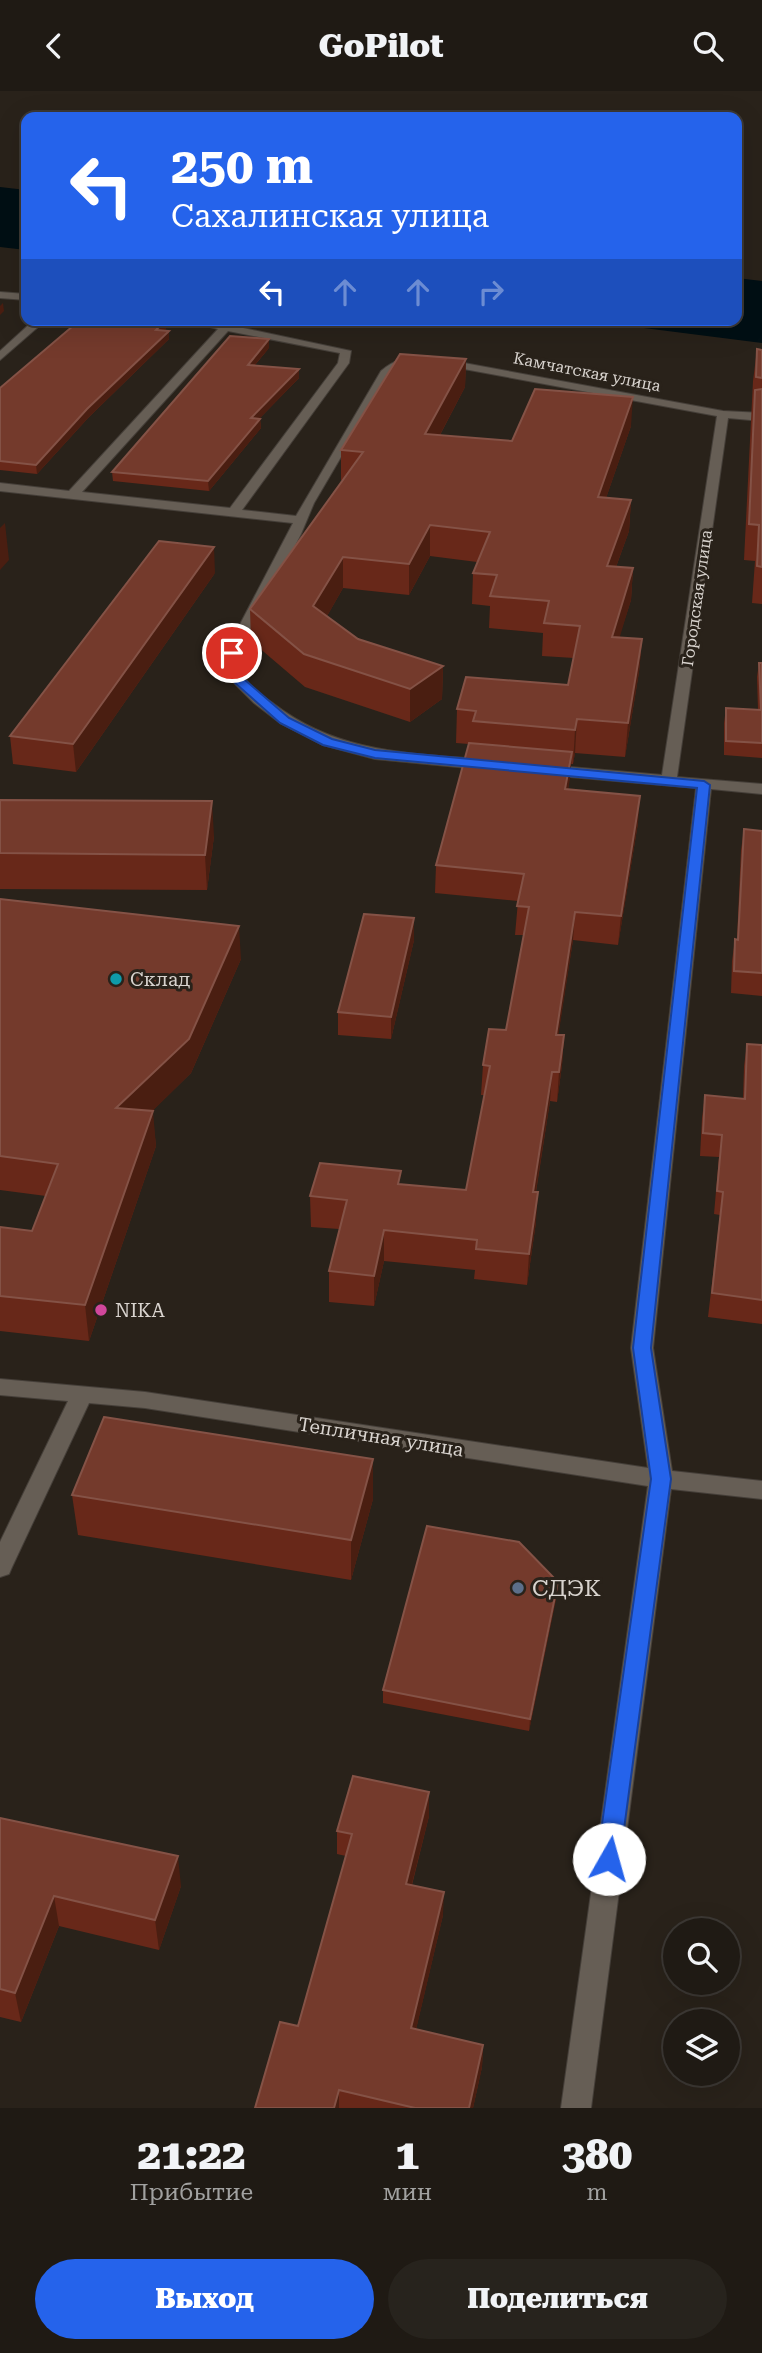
<!DOCTYPE html>
<html lang="ru">
<meta charset="utf-8">
<style>
body{margin:0;font-family:"Roboto Serif",serif;background:#27231d;color:#f1f3f6;height:100vh;display:flex;flex-direction:column;font-size:26px;white-space:nowrap}
*{box-sizing:border-box;margin:0}
p{font-size:23px;color:#a1a1a0}
.icon{flex:none;width:38px;height:38px;fill:none;stroke:currentColor;stroke-width:2;stroke-linecap:round;stroke-linejoin:round}
.map{position:relative;height:2017px;overflow:hidden}
.drawer{display:flex;flex-direction:column;background:#1f1a14;flex:1}
.drawer>*{flex:none}
.banner{position:absolute;left:21px;top:21px;width:721px;height:214px;border-radius:14px;box-shadow:0 7px 28px #0002,0 0 0 2px #3c3834;background:#2563eb;color:#fff;overflow:hidden}
.controls{position:absolute;left:663px;top:1827px;display:grid;gap:14px}
.controls a{display:grid;place-items:center;width:77px;height:77px;border-radius:50%;background:#1f1a14;box-shadow:0 7px 28px #0002,0 0 0 2px #3c3834;font-size:35px}
.pin{position:absolute;display:grid;place-items:center;width:60px;height:60px;color:#fff;margin:-30px;border:4px solid #fff;border-radius:50%;box-shadow:0 2px 7px #0007}
.me{position:absolute;width:77px;margin:-38px;rotate:7deg;stroke-linejoin:round;filter:drop-shadow(0 0 5px #0008)}
.turn{display:flex;align-items:center;gap:24px;height:147px;padding:0 35px;font-size:32px}
.turn .icon{width:91px;height:91px;stroke-width:2.5}
.turn b{display:block;font-size:49px;line-height:60px}
.lanes{display:flex;align-items:center;height:66px;padding:0 35px;background:#0003;justify-content:center;gap:35px;direction:ltr}
.lanes .off{opacity:.35}
.eta{display:flex;justify-content:space-evenly;align-items:center;height:119px;text-align:center}
.eta b{font-size:42px;font-weight:800;line-height:49px}
.action{display:flex;gap:14px;margin-top:auto;padding:14px 35px}
.action a{flex:1;height:80px;border-radius:42px;background:#2563eb;color:#fff;font-size:28px;font-weight:800;line-height:80px;text-align:center}
.action a+a{background:#27231d;color:#f1f3f6}
header{display:flex;justify-content:space-between;align-items:center;height:91px;padding:0 35px;background:#1f1a14;font-size:32px;font-weight:800}
.map>svg:first-child{display:block}
.water{fill:#010f14}
.lines{fill:none;stroke-linecap:round;stroke-linejoin:round}
.minor-casing{stroke:#453f39;stroke-width:2}
.minor{fill:#665e55;fill-rule:evenodd}
.wall{fill:#682819}
.shaded-wall{fill:#4a1e11}
.building{fill:#743a2c;stroke:#845246;stroke-width:2}
.route{fill:#2563eb;stroke:#184099;stroke-width:2}
.culture-dot{fill:#0f9aa8;stroke:#29221a;stroke-width:2.5}
.hotel-dot{fill:#d1479c;stroke:#29221a;stroke-width:2.5}
.service-dot{fill:#5c6f8a;stroke:#29221a;stroke-width:2.5}
.labels{text-anchor:middle;dominant-baseline:central;stroke-width:6;stroke-linejoin:round;paint-order:stroke}
.far-street-label{font-size:16px;fill:#d8d3ce;stroke:#29221a}
.poi-label{font-size:19px;fill:#d8d3ce;stroke:#29221a;text-anchor:start}
.street-label{font-size:19px;fill:#d8d3ce;stroke:#29221a}
.near-poi-label{font-size:23px;fill:#d8d3ce;stroke:#29221a;text-anchor:start}
</style>
<header><svg class="icon" aria-label="back" viewBox="0 0 24 24"><path d="M15 5l-7 7 7 7"/></svg>GoPilot<svg class="icon" aria-label="search" viewBox="0 0 24 24"><circle cx="10" cy="10" r="6"/><path d="M15 15l6 6"/></svg></header>
<div class="map">
<svg width="762" height="2017" viewBox="0 0 762 2017">
<rect width="100%" height="100%" fill="#29221a"/>
<g class="water">
<path d="M0 96 26 99V159L0 156Z"/>
<path d="M737 187 762 190V252L581 229H737Z"/>
</g>
<g class="lines">
<g class="minor-casing">
<g id="minor">
<path d="M0 201 26 203V209L0 207Z"/>
<path d="M34 229H46L0 269V260Z"/>
<path d="M183 229H206L351 260 349 272 242 419 296 425 381 280C394 268 409 266 426 265L723 320 762 322V330L728 327 677 686 762 693V703L711 698 653 1257 672 1380 762 1390V1408L671 1398 591 2017H561L648 1395 145 1317 89 1312 12 1476 9 1483 0 1486V1451L68 1310 0 1304V1288L145 1301 648 1377 631 1257 696 697 547 684 539 679 547 674 662 684 717 325 426 271 407 273 389 284 314 412 301 443 239 562C241 570 242 581 246 588 251 598 265 607 274 613 339 663 411 662 489 669L497 674 489 679 375 668 323 654 280 632 254 612 232 590 225 562 293 432 0 400V392L69 400 218 238ZM228 240 340 262 338 272 230 417 82 401Z"/>
</g>
</g>
<use href="#minor" class="minor"/>
</g>
<g class="wall">
<path d="M166 238 165 239 169 248 88 327 37 383 0 379V297Z"/>
<path d="M269 257 255 274 299 287 259 328H260L261 337 209 400 113 390 112 381Z"/>
<path d="M757 258 762 259V513L752 512 755 470 744 469 753 290Z"/>
<path d="M466 268 465 296 440 344 512 350 631 335 606 407 631 409 629 440 616 476 633 477 631 509 619 546 642 548 639 581 625 666 575 662 573 673H571L568 699 638 732 618 854 573 849 558 944H564L562 974 557 1011 550 1010 536 1101V1131L527 1194 474 1188 475 1179 384 1170 374 1215 329 1211V1180L339 1138 311 1136 310 1105 400 1093 466 1099 484 1004H481L483 974 506 939 524 844H515L518 810 435 802 436 774 469 653 456 652 457 618 568 594 574 567 542 565 543 542 489 537 490 515 472 513 473 482 477 471 430 465 409 504 343 497 327 525 358 548 443 575 442 608 410 631 305 596 251 550 250 518 343 389H341V359Z"/>
<path d="M215 482 76 681 13 673 10 645Z"/>
<path d="M759 572H762V667L724 664V632L726 617 758 619 757 586Z"/>
<path d="M0 709 214 745 207 799 0 798Z"/>
<path d="M744 738 762 740V905L731 902 732 870 735 848H737L741 759Z"/>
<path d="M0 808 241 868 191 982 152 1020 156 1055 89 1250 0 1240V1136L32 1140 46 1105 0 1099Z"/>
<path d="M414 849 391 948 338 944V921Z"/>
<path d="M747 953 762 954V1233L708 1226 720 1124 714 1123 719 1066 700 1065 702 1027 705 1004 743 1008 744 975Z"/>
<path d="M72 1404 373 1408 351 1489 78 1444Z"/>
<path d="M557 1503 529 1640 383 1612V1599Z"/>
<path d="M429 1725 412 1794 443 1824 416 1938 483 1954 482 1976 473 2017H255L298 1935 346 1765 337 1763V1740Z"/>
<path d="M0 1727 181 1795 159 1859 59 1835 21 1931 0 1926Z"/>
</g>
<g class="shaded-wall">
<path d="M3 212 4 220 0 224V215Z"/>
<path d="M166 229V238L156 247V239Z"/>
<path d="M169 240V248L88 327 37 383 36 374 87 318Z"/>
<path d="M269 248V257L248 282V274Z"/>
<path d="M466 268 465 296 425 372V343Z"/>
<path d="M299 278V287L251 336V327Z"/>
<path d="M633 306 631 335 596 436 598 406Z"/>
<path d="M260 328 261 337 209 400 208 390Z"/>
<path d="M631 409 629 440 605 506 607 475Z"/>
<path d="M5 432 9 469 0 479V437Z"/>
<path d="M430 434V465L409 504V473Z"/>
<path d="M214 456 215 482 76 681 73 653Z"/>
<path d="M343 466V497L314 548 313 515Z"/>
<path d="M633 477 631 509 610 578 612 546Z"/>
<path d="M642 548 639 581 625 666 628 632Z"/>
<path d="M443 575 442 608 410 631V598Z"/>
<path d="M577 628 575 662 573 673 575 639Z"/>
<path d="M572 661 570 688 563 726 565 698Z"/>
<path d="M640 705 638 732 618 854 621 825Z"/>
<path d="M212 710 214 745 207 799 205 764Z"/>
<path d="M575 821 573 849 554 973 556 944Z"/>
<path d="M414 827V849L391 948V926Z"/>
<path d="M239 835 241 868 191 982 120 1052 116 1017Z"/>
<path d="M564 944 562 974 557 1011 559 981Z"/>
<path d="M552 981 550 1010 531 1131 533 1101Z"/>
<path d="M153 1020 156 1055 89 1250 85 1214Z"/>
<path d="M538 1101 536 1131 527 1194 529 1163Z"/>
<path d="M384 1139V1170L374 1215V1185Z"/>
<path d="M373 1368V1408L351 1489V1449Z"/>
<path d="M558 1491 557 1503 529 1640 530 1628Z"/>
<path d="M429 1701V1725L406 1816V1793Z"/>
<path d="M178 1765 181 1795 159 1859 155 1829Z"/>
<path d="M444 1801 443 1824 411 1960V1937Z"/>
<path d="M54 1805 59 1835 21 1931 15 1902Z"/>
<path d="M483 1954 482 1976 473 2017H469Z"/>
<path d="M339 1999V2017H334Z"/>
</g>
<g class="building">
<path d="M80 229H166L156 239 169 240 87 318 36 374 0 370V297Z"/>
<path d="M230 245 269 248 248 274 299 278 251 327 260 328 208 390 112 381Z"/>
<path d="M757 258 762 259V287L756 286Z"/>
<path d="M400 263 466 268 425 343 512 350 535 298 633 306 598 406 631 409 607 475 633 477 612 546 642 548 628 632 577 628 575 639 473 630 476 620 457 618 466 586 568 594 580 535 544 532 549 510 490 505 497 484 473 482 490 441 430 434 409 473 343 466 313 515 358 548 443 575 410 598 304 563 250 518 363 361 341 359Z"/>
<path d="M762 298V476L757 475 759 434 749 433 755 299Z"/>
<path d="M159 450 214 456 73 653 10 645Z"/>
<path d="M759 572H762V652L726 650V617L761 619Z"/>
<path d="M469 652 572 661 565 698 640 705 621 825 575 821 556 944H564L559 981H552L533 1101H538L529 1163 476 1158 477 1149 384 1139 374 1185 329 1180 347 1109 310 1105 320 1072 401 1080 398 1093 466 1099 490 975 483 974 489 938 506 939 529 816 517 815 524 783 436 774Z"/>
<path d="M0 709 212 710 205 764 0 762Z"/>
<path d="M744 738 762 740V882L734 880 735 848 738 849Z"/>
<path d="M0 808 239 835 189 948 116 1017 153 1020 85 1214 0 1205V1136L32 1140 58 1073 0 1065Z"/>
<path d="M364 823 414 827 391 926 338 921Z"/>
<path d="M747 953 762 954V1209L712 1202 723 1101 717 1100 722 1044 703 1042 705 1004 745 1008Z"/>
<path d="M104 1326 373 1368 351 1449 72 1404Z"/>
<path d="M427 1435 519 1451 558 1491 530 1628 383 1599Z"/>
<path d="M353 1685 429 1701 406 1793 444 1801 411 1937 483 1954 469 2017H415L339 1999 334 2017H255L280 1931 298 1935 352 1743 337 1740Z"/>
<path d="M0 1727 178 1765 155 1829 54 1805 15 1902 0 1898Z"/>
</g>
<path class="route" d="M232 559 238 562 245 589 289 627 332 648 375 659 704 690 710 694 651 1257 671 1388 620 1768 617 1775 609 1778 601 1775 597 1768 651 1388 633 1257 697 697 375 667 323 654 280 632 235 592 226 562Z"/>
<circle class="culture-dot" cx="116" cy="888" r="7"/>
<circle class="hotel-dot" cx="101" cy="1219" r="7"/>
<circle class="service-dot" cx="518" cy="1497" r="7"/>
<g class="labels">
<g class="far-street-label">
<text transform="translate(587 281) rotate(11)">Камчатская улица</text>
<text transform="translate(697 507) rotate(-82)">Городская улица</text>
</g>
<g class="poi-label">
<text x="130" y="888">Склад</text>
<text x="115" y="1219">NIKA</text>
</g>
<g class="street-label">
<text transform="translate(381 1346) rotate(9)">Тепличная улица</text>
</g>
<g class="near-poi-label">
<text x="532" y="1497">СДЭК</text>
</g>
</g>
</svg>
<div class="controls">
<a><svg class="icon" aria-label="search" viewBox="0 0 24 24"><circle cx="10" cy="10" r="6"/><path d="M15 15l6 6"/></svg></a>
<a><svg class="icon" aria-label="layers" viewBox="0 0 24 24"><path d="M12 4l9 5-9 5-9-5zM3 14l9 5 9-5"/></svg></a>
</div>
<div class="pin" style="left:232px;top:562px;background:#d93025"><svg class="icon" aria-label="arrive" viewBox="0 0 24 24"><path d="M6 21V4h12l-3 4 3 4H6"/></svg></div>
<svg class="me" style="left:609px;top:1768px" viewBox="-20 -20 40 40"><circle r="19" fill="#fff"/><path d="M0-13L10 11 0 6-10 11z" fill="#2563eb"/></svg>
<div class="banner">
<div class="turn"><svg class="icon" aria-label="left" viewBox="0 0 24 24"><path d="M17 20v-9H6M10 6l-5 5 5 5"/></svg><div><b>250 m</b>Сахалинская улица</div></div>
<div class="lanes"><svg class="icon" aria-label="left" viewBox="0 0 24 24"><path d="M17 20v-9H6M10 6l-5 5 5 5"/></svg><svg class="icon off" aria-label="ahead" viewBox="0 0 24 24"><path d="M12 20V5M6 11l6-6 6 6"/></svg><svg class="icon off" aria-label="ahead" viewBox="0 0 24 24"><path d="M12 20V5M6 11l6-6 6 6"/></svg><svg class="icon off" aria-label="right" viewBox="0 0 24 24"><path d="M7 20v-9h11M14 6l5 5-5 5"/></svg></div>
</div>
</div>
<section class="drawer">
<div class="eta">
<div><b>21:22</b><p>Прибытие</p></div>
<div><b>1</b><p>мин</p></div>
<div><b>380</b><p>m</p></div>
</div>
<div class="action"><a>Выход</a><a>Поделиться</a></div>
</section>
